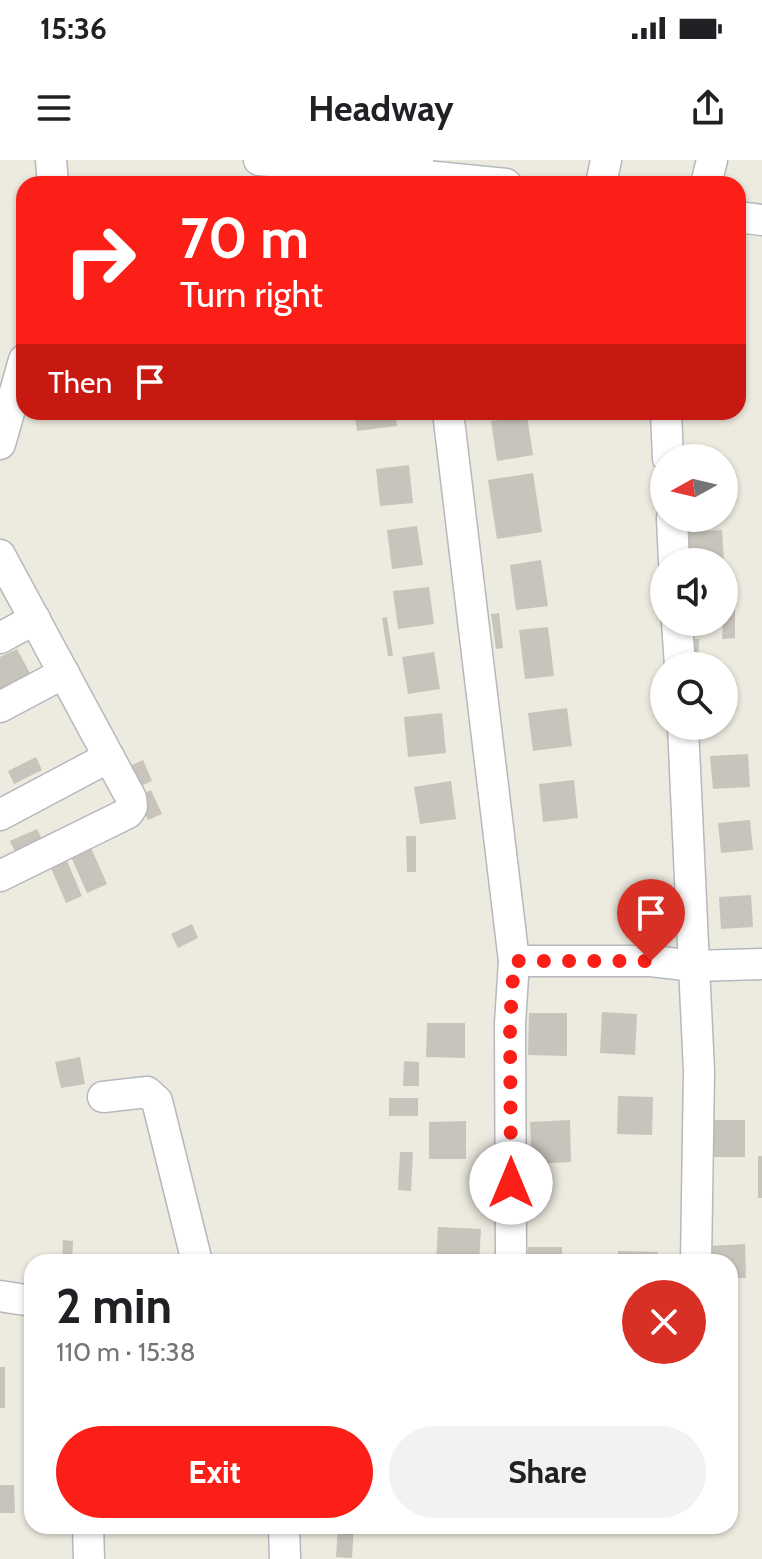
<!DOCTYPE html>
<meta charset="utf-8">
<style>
body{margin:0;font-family:Cabin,sans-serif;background:#f2f2f2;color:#202124;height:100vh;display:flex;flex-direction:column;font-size:30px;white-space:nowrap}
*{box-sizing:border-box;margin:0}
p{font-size:26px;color:#757577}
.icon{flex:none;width:44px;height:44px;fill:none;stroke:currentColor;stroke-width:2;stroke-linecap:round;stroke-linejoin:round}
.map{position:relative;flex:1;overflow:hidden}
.drawer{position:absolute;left:24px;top:1094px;width:714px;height:280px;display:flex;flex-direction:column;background:#fff;border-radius:24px;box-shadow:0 2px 6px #0004}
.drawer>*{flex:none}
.banner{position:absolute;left:16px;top:16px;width:730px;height:244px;border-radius:24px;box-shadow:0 2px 6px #0004;background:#fb1f17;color:#fff;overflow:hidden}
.needle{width:52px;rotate:262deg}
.tools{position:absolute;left:650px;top:284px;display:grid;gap:16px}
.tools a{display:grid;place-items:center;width:88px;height:88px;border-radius:50%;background:#fff;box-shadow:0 2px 6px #0004;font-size:40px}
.pin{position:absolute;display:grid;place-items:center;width:68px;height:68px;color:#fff;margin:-82px -34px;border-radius:50% 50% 50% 0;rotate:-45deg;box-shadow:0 0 8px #0007}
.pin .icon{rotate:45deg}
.me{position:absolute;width:88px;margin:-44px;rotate:0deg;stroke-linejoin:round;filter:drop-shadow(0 0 6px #0008)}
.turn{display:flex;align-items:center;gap:28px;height:168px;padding:0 32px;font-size:36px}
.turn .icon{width:104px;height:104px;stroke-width:2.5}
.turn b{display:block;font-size:56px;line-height:68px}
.then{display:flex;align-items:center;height:76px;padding:0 32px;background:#0003;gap:16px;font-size:30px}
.round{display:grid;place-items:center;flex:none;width:84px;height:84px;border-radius:42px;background:#f2f2f2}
.summary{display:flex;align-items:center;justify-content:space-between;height:136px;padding:0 32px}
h1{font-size:48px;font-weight:800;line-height:60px}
.cta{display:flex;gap:16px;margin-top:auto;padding:16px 32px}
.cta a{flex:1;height:92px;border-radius:48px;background:#fb1f17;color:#fff;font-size:32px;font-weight:800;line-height:92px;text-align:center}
.cta a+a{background:#f2f2f2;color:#202124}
.status{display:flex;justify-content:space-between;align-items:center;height:56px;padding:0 40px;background:#fff;direction:ltr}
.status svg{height:22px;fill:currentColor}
header{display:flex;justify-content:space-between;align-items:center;height:104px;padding:0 32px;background:#fff;font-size:36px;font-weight:800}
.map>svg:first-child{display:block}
.building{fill:#c8c4bc}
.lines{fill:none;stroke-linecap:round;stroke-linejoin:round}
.minor-casing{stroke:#b5b9be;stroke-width:33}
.minor{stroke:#fff;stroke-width:30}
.route{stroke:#fb1f17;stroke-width:14;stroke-dasharray:0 25.2}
</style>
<div class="status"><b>15:36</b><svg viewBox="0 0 49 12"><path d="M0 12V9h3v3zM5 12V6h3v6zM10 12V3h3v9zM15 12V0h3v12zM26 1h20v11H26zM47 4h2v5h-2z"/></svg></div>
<header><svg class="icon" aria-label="menu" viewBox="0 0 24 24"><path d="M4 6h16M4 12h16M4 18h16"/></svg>Headway<svg class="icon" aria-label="share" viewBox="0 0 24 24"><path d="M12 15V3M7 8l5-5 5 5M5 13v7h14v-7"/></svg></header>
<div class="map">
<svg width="762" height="1399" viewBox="0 0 762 1399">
<rect width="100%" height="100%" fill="#edeadf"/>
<g class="building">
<path d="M354 252H395L397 266 357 271Z"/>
<path d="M685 252H712V254L685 256Z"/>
<path d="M527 256 533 295 497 301 491 261Z"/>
<path d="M409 305 413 343 380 346 376 309Z"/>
<path d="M533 313 542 372 497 379 488 320Z"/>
<path d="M417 366 423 405 392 409 387 370Z"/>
<path d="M722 370 724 402H690L688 372Z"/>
<path d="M541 400 548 446 516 450 510 405Z"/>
<path d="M429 427 434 464 398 469 393 431Z"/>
<path d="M724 441H735V478L722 479Z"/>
<path d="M499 453 503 488 496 489 491 454Z"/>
<path d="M387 457 393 496H388L382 458Z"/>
<path d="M548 467 554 516 525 519 519 470Z"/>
<path d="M688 479H699L698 506H687Z"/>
<path d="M17 489 31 515 0 531V497Z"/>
<path d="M434 492 440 529 408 534 402 497Z"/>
<path d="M567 548 572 586 533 591 528 553Z"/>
<path d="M442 553 446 593 408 597 404 557Z"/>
<path d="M748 594 750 627 713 629 710 596Z"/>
<path d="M36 597 42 610 14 624 8 611Z"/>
<path d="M143 600 152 621 136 628 127 607Z"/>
<path d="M574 620 578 658 543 662 539 624Z"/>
<path d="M451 621 456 659 420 664 414 627Z"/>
<path d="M151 630 162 654 148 660 137 637Z"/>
<path d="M750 660 753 690 721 693 718 663Z"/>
<path d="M37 669 45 686 18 698 10 681Z"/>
<path d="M406 676H416V712H407Z"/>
<path d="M91 688 107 724 87 733 71 697Z"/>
<path d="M67 701 82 736 66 743 51 708Z"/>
<path d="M751 735 753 767 721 769 719 737Z"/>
<path d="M192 764 198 778 178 788 171 774Z"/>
<path d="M602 852 637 854 635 895 600 893Z"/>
<path d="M529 853H567V896L528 895Z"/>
<path d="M427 863H465V898L426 897Z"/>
<path d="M80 897 85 924 61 928 55 902Z"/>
<path d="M404 901 419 902V926H403Z"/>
<path d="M618 936 653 937 652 975 617 974Z"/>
<rect x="389" y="938" width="29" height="18"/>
<path d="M570 960 571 1002 532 1004 530 962Z"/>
<path d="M712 960H745V997H711Z"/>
<path d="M466 961V999H429V962Z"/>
<path d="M400 992H413L411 1031 398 1030Z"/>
<rect x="758" y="996" width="4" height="42"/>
<path d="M438 1067 481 1069 479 1102H436Z"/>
<path d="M63 1080 73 1081 72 1102H62Z"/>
<path d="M745 1084 746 1118H730V1102H709V1086Z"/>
<path d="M528 1087H562V1102H527Z"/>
<path d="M618 1091 658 1092 657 1102H618Z"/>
<rect x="0" y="1207" width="5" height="41"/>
<path d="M0 1325H14L15 1353H0Z"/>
<path d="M338 1366H354L352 1398 336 1397Z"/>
</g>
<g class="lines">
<g class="minor-casing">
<g id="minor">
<path d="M51 0 53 24"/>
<path d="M259 0 416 15 418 0"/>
<path d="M417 24 416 15 506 24"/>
<path d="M601 24 606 0"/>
<path d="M706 24 712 0"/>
<path d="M738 57 762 60"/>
<path d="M448 252 514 801 510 864 511 1102"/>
<path d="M666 252 668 298"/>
<path d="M0 284 24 200"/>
<path d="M672 358 674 402"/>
<path d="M0 395 131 638 132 647 128 653 0 716"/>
<path d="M677 462 680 506"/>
<path d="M0 478 35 459"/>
<path d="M0 547 64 513"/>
<path d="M683 566 694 806 762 804"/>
<path d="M0 655 109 597"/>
<path d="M514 801H651L694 806 699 911 696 1102"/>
<path d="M103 937 147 932 157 941 197 1102"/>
<path d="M0 1136 32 1141"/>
<path d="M88 1366 89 1399"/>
<path d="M284 1366 285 1399"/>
</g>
</g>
<use href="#minor" class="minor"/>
</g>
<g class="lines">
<path class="route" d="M511 1023 510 864 514 801H651"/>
</g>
</svg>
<div class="tools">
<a><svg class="needle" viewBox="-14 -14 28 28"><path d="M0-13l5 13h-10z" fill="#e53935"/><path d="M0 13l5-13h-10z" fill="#757577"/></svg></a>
<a><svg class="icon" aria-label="sound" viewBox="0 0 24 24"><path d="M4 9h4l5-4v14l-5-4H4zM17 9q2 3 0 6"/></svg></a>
<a><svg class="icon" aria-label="search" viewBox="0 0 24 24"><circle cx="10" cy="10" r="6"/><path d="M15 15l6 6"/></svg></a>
</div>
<div class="pin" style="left:651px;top:801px;background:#d93025"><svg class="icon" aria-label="arrive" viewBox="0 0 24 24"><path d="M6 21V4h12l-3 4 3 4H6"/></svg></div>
<svg class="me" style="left:511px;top:1023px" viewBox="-20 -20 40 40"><circle r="19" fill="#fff"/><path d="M0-13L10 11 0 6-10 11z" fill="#fb1f17"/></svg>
<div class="banner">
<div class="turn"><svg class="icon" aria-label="right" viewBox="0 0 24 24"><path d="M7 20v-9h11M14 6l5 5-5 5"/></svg><div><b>70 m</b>Turn right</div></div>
<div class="then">Then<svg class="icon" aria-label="arrive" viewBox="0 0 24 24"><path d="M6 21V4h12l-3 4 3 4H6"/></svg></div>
</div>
<section class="drawer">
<div class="summary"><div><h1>2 min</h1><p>110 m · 15:38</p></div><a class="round" style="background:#d93025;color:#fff"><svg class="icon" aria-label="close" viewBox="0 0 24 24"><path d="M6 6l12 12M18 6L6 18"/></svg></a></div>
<div class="cta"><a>Exit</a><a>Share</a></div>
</section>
</div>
